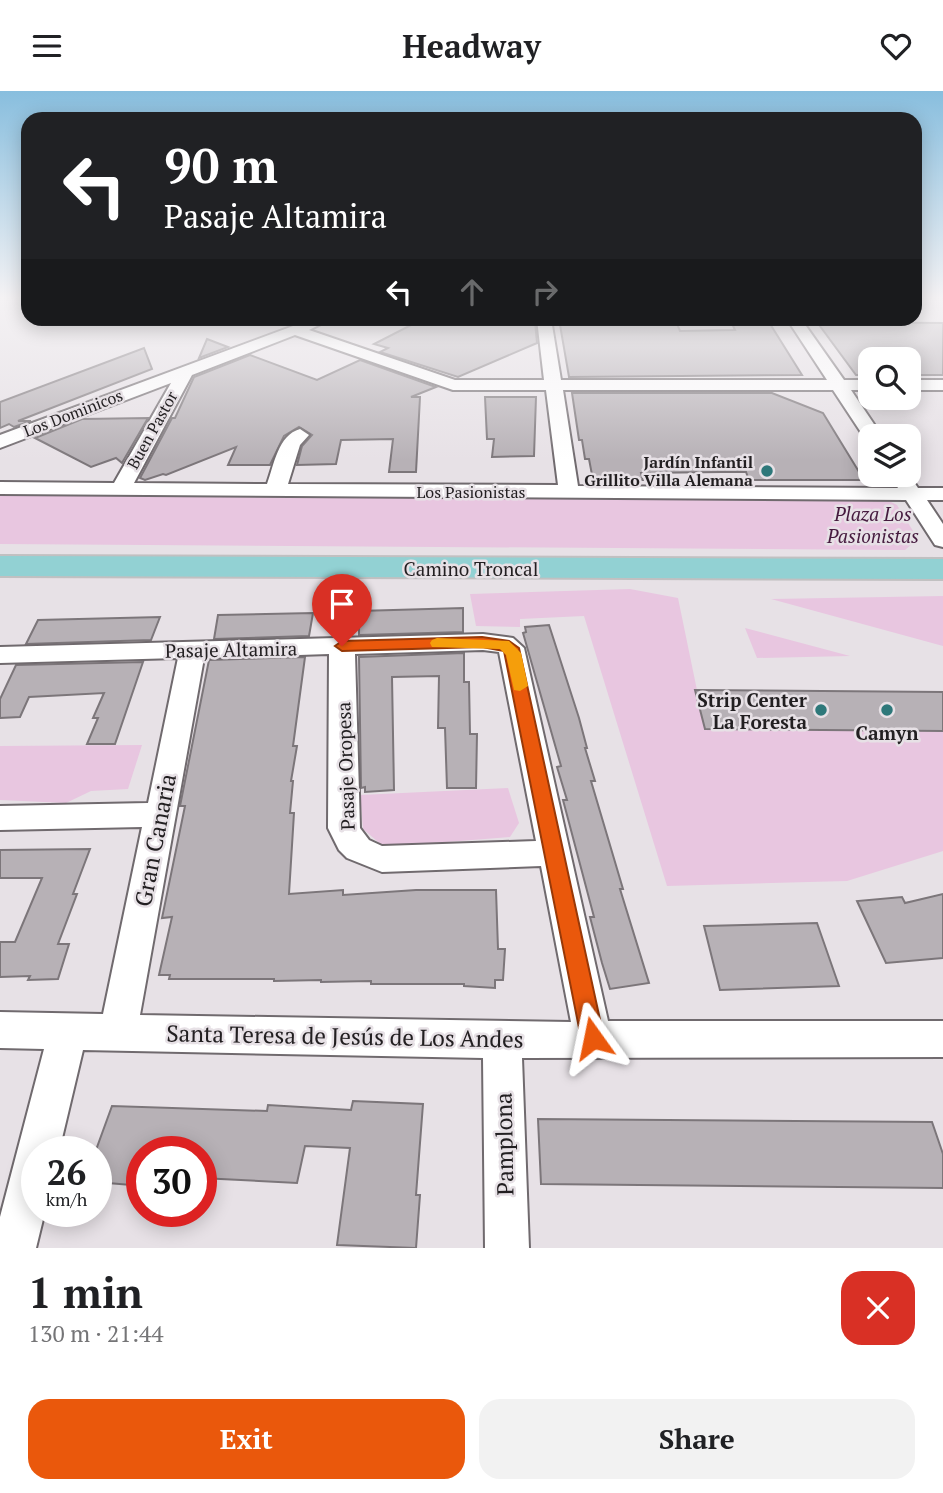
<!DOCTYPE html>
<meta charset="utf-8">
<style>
body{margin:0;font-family:"PT Serif",serif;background:#f2f2f2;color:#202124;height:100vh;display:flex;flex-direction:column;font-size:26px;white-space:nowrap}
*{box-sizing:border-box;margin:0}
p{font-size:23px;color:#757577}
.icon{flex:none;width:38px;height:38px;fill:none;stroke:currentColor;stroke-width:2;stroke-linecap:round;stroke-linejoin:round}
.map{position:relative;height:1157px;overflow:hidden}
.details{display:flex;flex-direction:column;background:#fff;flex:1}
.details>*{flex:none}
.top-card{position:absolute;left:21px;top:21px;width:901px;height:214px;border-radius:21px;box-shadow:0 4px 18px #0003;background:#202124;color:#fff;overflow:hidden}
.tools{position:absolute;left:858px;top:256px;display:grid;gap:14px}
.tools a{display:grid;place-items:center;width:63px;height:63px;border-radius:14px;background:#fff;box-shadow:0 4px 18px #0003;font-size:35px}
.speed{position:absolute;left:21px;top:1045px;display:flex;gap:14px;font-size:35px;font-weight:700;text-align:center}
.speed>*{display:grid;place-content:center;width:91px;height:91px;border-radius:50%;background:#fff;box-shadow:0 4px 18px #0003;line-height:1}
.speed small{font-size:18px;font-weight:400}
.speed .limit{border:10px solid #d22;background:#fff;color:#111}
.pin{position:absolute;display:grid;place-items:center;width:60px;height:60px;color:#fff;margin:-72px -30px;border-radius:50% 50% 50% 0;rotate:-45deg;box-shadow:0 0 7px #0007}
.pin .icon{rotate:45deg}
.me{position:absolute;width:77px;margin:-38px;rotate:348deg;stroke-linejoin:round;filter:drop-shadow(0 0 5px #0008)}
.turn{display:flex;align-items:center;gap:24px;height:147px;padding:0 28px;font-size:32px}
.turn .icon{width:91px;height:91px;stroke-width:2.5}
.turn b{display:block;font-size:49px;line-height:60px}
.lanes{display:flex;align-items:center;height:66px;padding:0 28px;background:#0003;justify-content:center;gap:35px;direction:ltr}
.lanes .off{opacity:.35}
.round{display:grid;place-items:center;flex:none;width:74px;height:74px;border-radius:21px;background:#f2f2f2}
.head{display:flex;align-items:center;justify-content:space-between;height:119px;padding:0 28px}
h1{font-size:42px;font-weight:700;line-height:52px}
.action{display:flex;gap:14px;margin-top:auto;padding:14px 28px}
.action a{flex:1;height:80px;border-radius:21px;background:#ea580c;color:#fff;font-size:28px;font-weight:700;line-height:80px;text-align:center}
.action a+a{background:#f2f2f2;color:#202124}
header{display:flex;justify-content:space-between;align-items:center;height:91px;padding:0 28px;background:#fff;font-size:32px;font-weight:700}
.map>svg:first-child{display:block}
.green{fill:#e8c6e0}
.building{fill:#b7b1b6;stroke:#7c767a;stroke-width:2}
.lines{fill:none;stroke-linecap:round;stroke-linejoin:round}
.street-casing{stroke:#706a6e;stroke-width:4}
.primary-casing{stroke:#c1c0c1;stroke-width:4}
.street{fill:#fff;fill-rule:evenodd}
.primary{fill:#92d1d3;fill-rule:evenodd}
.route{fill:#ea580c;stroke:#983908;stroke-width:2}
.slow{fill:#f59e0b}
.poi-dot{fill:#2e787a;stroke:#e7e1e6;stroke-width:2.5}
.labels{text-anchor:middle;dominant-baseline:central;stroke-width:5;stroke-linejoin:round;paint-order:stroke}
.far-street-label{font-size:16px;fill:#221f21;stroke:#e7e1e6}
.far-poi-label{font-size:16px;font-weight:bold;fill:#221f21;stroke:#e7e1e6;text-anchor:end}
.park-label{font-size:19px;font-style:italic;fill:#461b3f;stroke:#e7e1e6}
.street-label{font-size:19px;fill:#221f21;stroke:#e7e1e6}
.poi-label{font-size:19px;font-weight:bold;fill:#221f21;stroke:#e7e1e6;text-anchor:end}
.near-street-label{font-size:23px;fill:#221f21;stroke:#e7e1e6}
</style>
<header><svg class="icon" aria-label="menu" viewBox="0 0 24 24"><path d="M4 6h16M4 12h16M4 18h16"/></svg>Headway<svg class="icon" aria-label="heart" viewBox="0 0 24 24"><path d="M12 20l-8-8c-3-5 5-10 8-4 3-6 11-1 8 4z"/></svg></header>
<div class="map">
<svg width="943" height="1157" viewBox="0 0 943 1157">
<rect width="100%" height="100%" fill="#e7e1e6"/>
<g class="green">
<path d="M0 404 885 408 897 414 918 448 905 459 0 453Z"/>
<path d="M630 498 678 507 705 638 943 640V760L847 790 667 795 584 525 520 528V536L476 535 470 503Z"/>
<path d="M943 505V555L771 508Z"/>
<path d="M745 537 850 565 757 567Z"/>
<path d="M142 654 128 698 91 700 66 712 0 709V655Z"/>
<path d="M508 697 519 732 510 746 384 756 363 738 360 704Z"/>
</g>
<g class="building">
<path d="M559 228H675L680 240 735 239 730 228H767L802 284 569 286Z"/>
<path d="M535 231 537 252 458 286 380 261 388 257 374 253 415 232Z"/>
<path d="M817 231 943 232V284H908V268H870V284H856Z"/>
<path d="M207 248 228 256 199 267Z"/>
<path d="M144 257 152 278 18 330H31L14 336 9 333 0 337V311Z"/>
<path d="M250 264 317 289 360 269 436 296 411 306H420L416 381H389L393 348 341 349 336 373 297 374 302 355 312 344 299 336 284 345 270 374H228L236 356 166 384 163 383 145 389 140 387 172 327H175L194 286Z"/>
<path d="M572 302H772L823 322 864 389H749L746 381H722L641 382 643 389H593L589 368H585L582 349H579Z"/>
<path d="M485 306H536L534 365 492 366 494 348H487Z"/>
<path d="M148 327 122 372 116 367 91 376 35 347 82 328Z"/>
<path d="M463 517V541L359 544V520Z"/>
<path d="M313 522 309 545 214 548 218 524Z"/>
<path d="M160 526 151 549 26 553 38 529Z"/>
<path d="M549 534 579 627 587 657H585L595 690H591L623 798H620L649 892 610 898 602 872 590 826H594L563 709H567L557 676 561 675 523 542 526 541 525 536Z"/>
<path d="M464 562V591H469L470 643H477L476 697H447L445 637H438L439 585 392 586 394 699 365 701V696L361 697 359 566Z"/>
<path d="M305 566 293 655H297L291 690H293L290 722H294L289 803 343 799V804L416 799H496L498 858H505L503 889H495V897L464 895V893H371V890L321 891V889L274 890V888H169L170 884H159L172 826 162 827 185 715H180L209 569Z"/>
<path d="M143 571 115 653H87L98 627H93L104 602 29 606 20 626 0 627V608L16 574Z"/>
<path d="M695 599 943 601V640L705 638Z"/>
<path d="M90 758 73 803H77L58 853H69L58 888 28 889 30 885 0 886V851H15L42 787H0V759Z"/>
<path d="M943 803V867L886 872 857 810 902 806 905 812Z"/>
<path d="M817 832 839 895 720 899 704 835Z"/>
<path d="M353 1010 423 1013 416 1104H420L416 1157 337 1154 350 1057 305 1055 297 1092 201 1087V1060H142L131 1094 96 1091V1059L112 1015 267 1020 268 1014 351 1019Z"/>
<path d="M538 1028 932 1031 943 1063V1097L541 1093Z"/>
</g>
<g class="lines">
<g class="street-casing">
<g id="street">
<path d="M312 228H331L309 239 455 289H544L537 228H551L561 289H827L787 228H801L844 289H870V299H851L882 345H870V350L866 349 833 299H563L578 395 898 397 889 383 908 382 918 397H943V409H927L943 433V456L935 454 906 409 0 403V391L114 392 171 292 0 357V344ZM295 244 453 299H546L558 394 288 393 300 354 309 344 300 338C278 344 274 374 267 393L134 392 192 284Z"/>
<rect x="908" y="289" width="35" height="10"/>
<path d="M483 543 513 547 524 557 608 930H943V966L522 967 529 1157H485L483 967 83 959 59 1060H37V1120H45L36 1157H0V1126L44 958 0 957V921L103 923 142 736 0 739V715L148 712 178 567 0 572V556ZM483 559 499 561 536 750 382 755 369 749 360 737 355 563ZM329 563 328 737 339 759 347 767 382 781 541 775 571 931 140 924 204 567Z"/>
</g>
</g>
<g class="primary-casing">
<path id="primary" d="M0 465 943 468V488L0 485Z"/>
</g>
<use href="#street" class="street"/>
<use href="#primary" class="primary"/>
</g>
<linearGradient id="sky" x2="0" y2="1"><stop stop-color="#88bede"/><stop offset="0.56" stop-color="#f4f2f4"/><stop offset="1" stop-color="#f4f2f4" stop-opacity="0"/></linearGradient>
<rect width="943" height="369" fill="url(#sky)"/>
<path class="route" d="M482 546 509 550 519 557 604 947 601 955 593 958 585 955 581 947 504 560 482 556 342 560 335 555 342 550Z"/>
<path class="slow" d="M437 547 509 550 521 562 528 595 520 600 514 599 506 564 500 558 432 556 430 552 432 549Z"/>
<g class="poi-dot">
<circle cx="767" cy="380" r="7"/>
<circle cx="821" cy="619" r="7"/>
<circle cx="887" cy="619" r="7"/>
</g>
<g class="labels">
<g class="far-street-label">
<text transform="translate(73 322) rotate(-21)">Los Dominicos</text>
<text transform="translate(152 339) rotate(-61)">Buen Pastor</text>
<text x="471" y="401">Los Pasionistas</text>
</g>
<g class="far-poi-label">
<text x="753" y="371">Jardín Infantil<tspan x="753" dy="18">Grillito Villa Alemana</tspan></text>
</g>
<g class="park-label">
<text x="873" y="422">Plaza Los<tspan x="873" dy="22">Pasionistas</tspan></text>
</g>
<g class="street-label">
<text x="471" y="477">Camino Troncal</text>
<text transform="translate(231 558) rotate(-1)">Pasaje Altamira</text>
<text transform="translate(345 675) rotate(-92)">Pasaje Oropesa</text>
</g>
<g class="poi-label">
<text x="807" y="608">Strip Center<tspan x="807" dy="22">La Foresta</tspan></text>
<text x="887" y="641" text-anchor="middle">Camyn</text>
</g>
<g class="near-street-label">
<text transform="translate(155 749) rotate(-79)">Gran Canaria</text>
<text transform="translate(345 945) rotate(1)">Santa Teresa de Jesús de Los Andes</text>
<text transform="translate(504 1053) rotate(-91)">Pamplona</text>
</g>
</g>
</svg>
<div class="tools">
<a><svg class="icon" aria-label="search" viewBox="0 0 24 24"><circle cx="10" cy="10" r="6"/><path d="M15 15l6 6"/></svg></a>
<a><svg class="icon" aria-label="layers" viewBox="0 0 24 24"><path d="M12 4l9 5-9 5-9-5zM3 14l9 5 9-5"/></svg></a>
</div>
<div class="speed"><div>26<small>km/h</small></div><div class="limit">30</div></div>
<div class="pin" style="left:342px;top:555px;background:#d93025"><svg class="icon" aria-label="arrive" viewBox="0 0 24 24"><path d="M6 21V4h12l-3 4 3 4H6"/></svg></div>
<svg class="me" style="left:593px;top:947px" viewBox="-20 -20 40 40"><path d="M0-17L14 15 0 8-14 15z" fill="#ea580c" stroke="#fff" stroke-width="4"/></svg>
<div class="top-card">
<div class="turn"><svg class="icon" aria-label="left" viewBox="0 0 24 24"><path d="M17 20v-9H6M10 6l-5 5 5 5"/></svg><div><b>90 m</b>Pasaje Altamira</div></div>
<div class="lanes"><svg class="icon" aria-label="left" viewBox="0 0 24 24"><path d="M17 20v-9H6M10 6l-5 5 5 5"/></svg><svg class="icon off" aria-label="ahead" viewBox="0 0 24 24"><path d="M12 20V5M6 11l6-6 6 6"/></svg><svg class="icon off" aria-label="right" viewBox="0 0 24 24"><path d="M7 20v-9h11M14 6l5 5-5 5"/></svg></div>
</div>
</div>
<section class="details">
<div class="head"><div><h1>1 min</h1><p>130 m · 21:44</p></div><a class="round" style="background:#d93025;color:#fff"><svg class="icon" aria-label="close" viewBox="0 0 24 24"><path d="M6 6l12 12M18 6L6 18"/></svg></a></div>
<div class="action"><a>Exit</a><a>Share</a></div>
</section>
